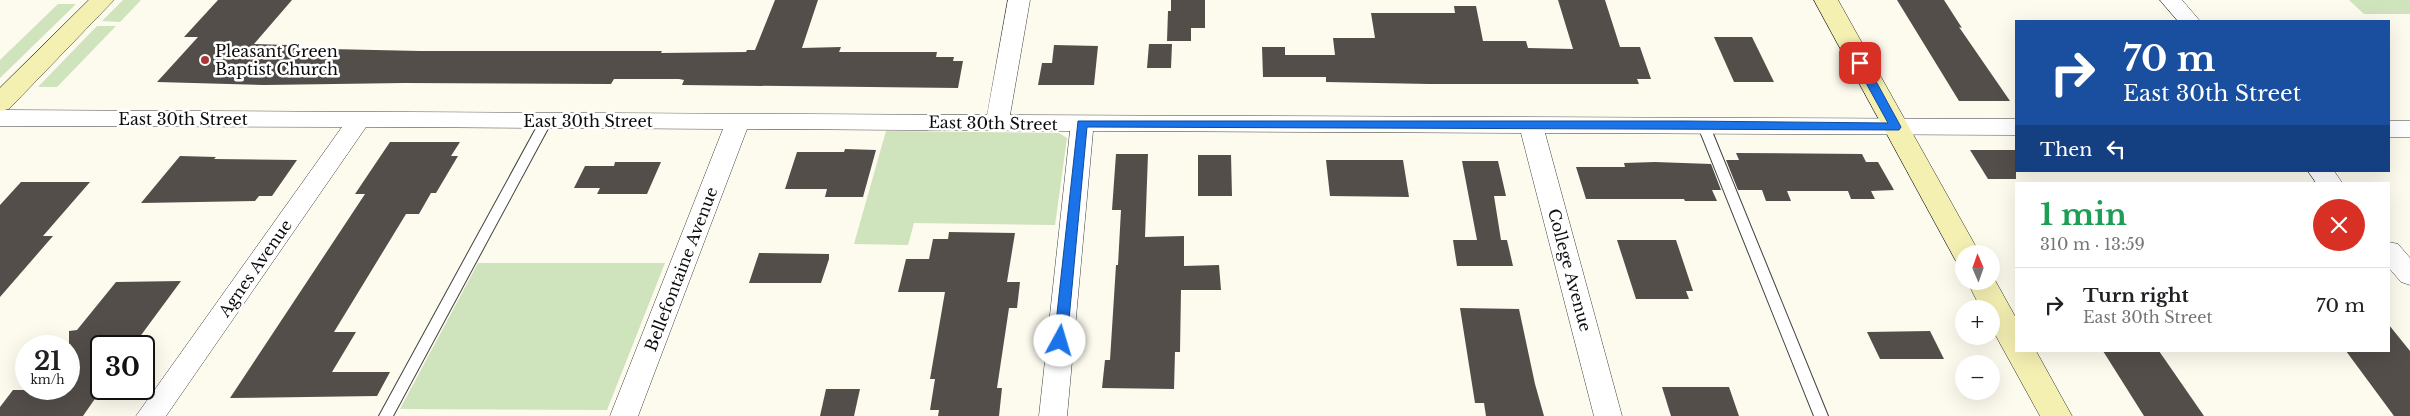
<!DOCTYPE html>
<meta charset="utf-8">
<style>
body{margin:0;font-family:"Libre Baskerville",serif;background:#f2f2f2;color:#202124;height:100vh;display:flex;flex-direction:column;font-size:19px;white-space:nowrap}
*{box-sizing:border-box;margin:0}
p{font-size:16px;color:#757577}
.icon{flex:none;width:28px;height:28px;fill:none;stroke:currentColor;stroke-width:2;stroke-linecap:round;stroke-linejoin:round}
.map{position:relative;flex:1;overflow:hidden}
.details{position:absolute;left:2015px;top:182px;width:375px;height:170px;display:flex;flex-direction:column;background:#fff;border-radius:0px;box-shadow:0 5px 20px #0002}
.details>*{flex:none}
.top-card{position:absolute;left:2015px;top:20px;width:375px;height:152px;border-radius:0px;box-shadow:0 5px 20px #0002;background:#1a4fa0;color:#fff;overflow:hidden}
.needle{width:32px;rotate:358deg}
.fabs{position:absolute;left:1955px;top:245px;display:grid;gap:10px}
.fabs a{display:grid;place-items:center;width:45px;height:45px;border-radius:50%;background:#fff;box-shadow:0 5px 20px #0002;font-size:25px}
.speed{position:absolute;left:15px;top:335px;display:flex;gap:10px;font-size:25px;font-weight:700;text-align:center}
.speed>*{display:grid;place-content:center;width:65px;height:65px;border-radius:50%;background:#fff;box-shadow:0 5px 20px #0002;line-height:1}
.speed small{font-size:12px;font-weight:400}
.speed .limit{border:2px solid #111;border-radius:8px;background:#fff;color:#111}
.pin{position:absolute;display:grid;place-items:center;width:42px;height:42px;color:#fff;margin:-21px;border-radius:10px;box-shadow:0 2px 8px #0006}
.me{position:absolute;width:55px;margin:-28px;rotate:6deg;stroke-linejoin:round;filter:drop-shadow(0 0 4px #0008)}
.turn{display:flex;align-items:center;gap:18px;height:105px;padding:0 25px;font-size:22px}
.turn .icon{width:65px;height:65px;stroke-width:2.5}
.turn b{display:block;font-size:35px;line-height:42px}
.then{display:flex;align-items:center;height:48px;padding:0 25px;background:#0003;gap:10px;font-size:19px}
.round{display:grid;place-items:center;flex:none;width:52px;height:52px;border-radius:26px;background:#f2f2f2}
.summary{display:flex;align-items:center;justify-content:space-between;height:85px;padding:0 25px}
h1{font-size:30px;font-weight:700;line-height:38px;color:#1e9e55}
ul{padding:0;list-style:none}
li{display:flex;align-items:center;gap:15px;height:75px;padding:0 25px;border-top:1px solid #e0e0e0}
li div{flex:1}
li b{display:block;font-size:19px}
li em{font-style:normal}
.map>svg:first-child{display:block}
.green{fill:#cfe3bc}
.building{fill:#544e4a}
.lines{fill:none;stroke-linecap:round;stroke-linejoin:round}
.lane-casing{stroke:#3f3f3f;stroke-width:2}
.street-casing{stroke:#3f3f3f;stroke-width:1}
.secondary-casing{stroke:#2e2e2e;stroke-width:1}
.lane{fill:#fff;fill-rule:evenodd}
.street{fill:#fff;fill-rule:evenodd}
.secondary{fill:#f4f0b2;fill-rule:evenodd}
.route{fill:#1a73e8;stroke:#114b97}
.poi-dot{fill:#aa3738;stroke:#fff;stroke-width:2}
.labels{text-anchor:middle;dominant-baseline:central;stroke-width:5;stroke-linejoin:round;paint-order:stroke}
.poi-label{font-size:16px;fill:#0c0c0c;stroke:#fff;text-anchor:start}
.street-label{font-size:16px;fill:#0c0c0c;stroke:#fff}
</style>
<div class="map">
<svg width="2410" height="416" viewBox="0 0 2410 416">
<rect width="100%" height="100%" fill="#fdfaee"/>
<g class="green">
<path d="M123 0H141L120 22 102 21Z"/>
<path d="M2349 0H2410V14H2364Z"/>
<path d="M58 4H76L0 78V60Z"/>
<path d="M97 26H116L57 87H38Z"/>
<path d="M886 131 1059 133 1067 138 1055 225 914 223 908 245 854 244Z"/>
<path d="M478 263H665L607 410 400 409Z"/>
</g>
<g class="building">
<path d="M218 0H292L254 44 288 45 285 48 420 51H662L661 53 746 52 747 50H755L775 0H818L802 48 841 47 839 52H937L936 57H954L953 61H963L958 88 682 85 684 80 679 79H614L611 84 404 83 264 85 157 82 198 37H184Z"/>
<path d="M1171 0H1205V28H1191V41H1167L1168 11H1171Z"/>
<path d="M1558 0H1605L1620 47H1640L1651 79H1637L1639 84H1429L1326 82V77H1263L1262 47H1285V55H1335L1333 38H1375L1371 13H1455L1454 6H1476L1483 41H1526L1528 48 1573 49Z"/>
<path d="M1897 0H1944L1962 28 1959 27 2010 101H1959Z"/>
<path d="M1714 37H1752L1774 82H1734Z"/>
<path d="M1149 44H1172L1171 68H1147Z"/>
<path d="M1054 45 1098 46 1094 85H1038L1042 63H1052Z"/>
<path d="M390 142H460L451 156H458L436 193H431L419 214H406L334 332H356L332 372H390L377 396 230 398 365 194H355Z"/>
<path d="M845 149 876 150 863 197H825L827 189H785L797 152H844Z"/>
<path d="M1970 150H2016V179H1988Z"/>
<path d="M1736 153 1862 154 1866 162H1878L1894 190 1871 191 1875 199H1851L1848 191H1787L1791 201H1766L1762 190H1738L1726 160H1739Z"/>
<path d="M1116 154H1148L1145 237 1184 236V266L1219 265 1221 290H1181L1180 352H1175L1174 389 1102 388 1105 360H1110L1116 265H1118L1121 210H1112Z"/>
<path d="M1198 155H1231L1232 196H1198Z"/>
<path d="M180 156 216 157 214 159 297 160 272 196H259L255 201 141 203Z"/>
<path d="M1326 160H1403L1409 197 1330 196Z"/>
<path d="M1462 161H1498L1506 196H1494L1501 240H1507L1513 266H1457L1453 240H1477Z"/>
<path d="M615 162H661L647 194H597L600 188H574L585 166H614Z"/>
<path d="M1655 162 1711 164 1721 190H1712L1717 201H1685L1684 199H1586L1576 167H1625L1624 163Z"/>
<path d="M21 182H90L43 236H53L0 297V205Z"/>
<path d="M949 232 1015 233 1007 282H1020L1017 308H1009L997 388H1002L999 416H938L939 410H930L935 379H930L945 292H898L906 259H929L933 239H948Z"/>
<path d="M1617 240H1676L1693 291H1686L1689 299H1636Z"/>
<path d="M759 253 829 254V259L821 283H749Z"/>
<path d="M181 281 136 342 101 341V390L83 416H0V407L13 390H69V331L77 330 116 282Z"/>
<path d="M1460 308 1519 309 1535 384 1544 416H1486L1484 403H1475Z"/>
<path d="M2389 325 2410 351V416H2394L2346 351H2389Z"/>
<path d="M1930 331 1944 359H1880L1867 332Z"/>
<path d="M2103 351H2159L2204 416H2144Z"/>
<path d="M1662 387H1729L1739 416H1671Z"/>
<path d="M826 389H860L854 416H820Z"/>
</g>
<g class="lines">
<g class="lane-casing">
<g id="lane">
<path d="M546 117 552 121 393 416H379L540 121Z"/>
<path d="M1703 120 1709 124 1828 416H1814L1697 124Z"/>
</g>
</g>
<g class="street-casing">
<g id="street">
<path d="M1008 0H1030L1010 115 2016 119V135L1545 133 1622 416H1594L1521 133 1093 131 1067 416H1039L1070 131 747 129 638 416H610L723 129 366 127 166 416H136L342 127 0 126V110L987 115Z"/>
<path d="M2160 0H2182L2200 21H2178Z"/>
<rect x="2389" y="121" width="21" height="16"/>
<path d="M2308 171H2334L2343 184H2317Z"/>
<path d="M2389 242 2398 244 2410 258V285L2401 282 2389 268Z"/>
</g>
</g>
<g class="secondary-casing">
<g id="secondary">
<path d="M89 0H114L9 109 0 111V88Z"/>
<path d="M1814 0H1838L1980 254H1964V264L1956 261Z"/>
<path d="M1991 273 2016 318V351H2036L2072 416H2040L1991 327V309H1981L1967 281H1991Z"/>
</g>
</g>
<use href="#lane" class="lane"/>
<use href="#street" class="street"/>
<use href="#secondary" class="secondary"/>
</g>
<path class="route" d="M1860 60 1866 63 1901 127 1899 130 1087 127 1067 341 1060 346 1054 341 1078 121H1684L1888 123 1855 63Z"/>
<circle class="poi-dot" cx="205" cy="60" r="5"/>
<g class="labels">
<g class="poi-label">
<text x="215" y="51">Pleasant Green<tspan x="215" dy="18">Baptist Church</tspan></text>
</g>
<g class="street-label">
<text x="183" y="119">East 30th Street</text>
<text x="588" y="121">East 30th Street</text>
<text transform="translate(993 123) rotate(1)">East 30th Street</text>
<text transform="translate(255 268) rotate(-55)">Agnes Avenue</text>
<text transform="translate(681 269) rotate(-69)">Bellefontaine Avenue</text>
<text transform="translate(1570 270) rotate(75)">College Avenue</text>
</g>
</g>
</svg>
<div class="fabs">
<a><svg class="needle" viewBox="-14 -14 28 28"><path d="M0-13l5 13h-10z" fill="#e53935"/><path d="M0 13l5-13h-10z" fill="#757577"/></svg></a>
<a>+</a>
<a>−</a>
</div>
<div class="speed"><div>21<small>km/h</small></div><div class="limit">30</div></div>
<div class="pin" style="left:1860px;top:63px;background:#d93025"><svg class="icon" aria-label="arrive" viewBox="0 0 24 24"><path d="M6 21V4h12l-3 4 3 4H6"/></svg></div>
<svg class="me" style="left:1060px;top:341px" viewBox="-20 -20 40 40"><circle r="19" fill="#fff"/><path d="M0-13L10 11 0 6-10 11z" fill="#1a73e8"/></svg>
<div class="top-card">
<div class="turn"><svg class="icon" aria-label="right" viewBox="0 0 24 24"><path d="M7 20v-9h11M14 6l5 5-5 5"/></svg><div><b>70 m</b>East 30th Street</div></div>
<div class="then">Then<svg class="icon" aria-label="left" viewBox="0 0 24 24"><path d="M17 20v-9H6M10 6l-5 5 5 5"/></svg></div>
</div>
<section class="details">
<div class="summary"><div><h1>1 min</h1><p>310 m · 13:59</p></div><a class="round" style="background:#d93025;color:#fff"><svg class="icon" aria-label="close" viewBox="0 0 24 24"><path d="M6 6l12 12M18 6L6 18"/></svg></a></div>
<ul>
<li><svg class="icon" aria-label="right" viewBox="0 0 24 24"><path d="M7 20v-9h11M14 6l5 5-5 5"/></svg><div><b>Turn right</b><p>East 30th Street</p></div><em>70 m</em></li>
</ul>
</section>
</div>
